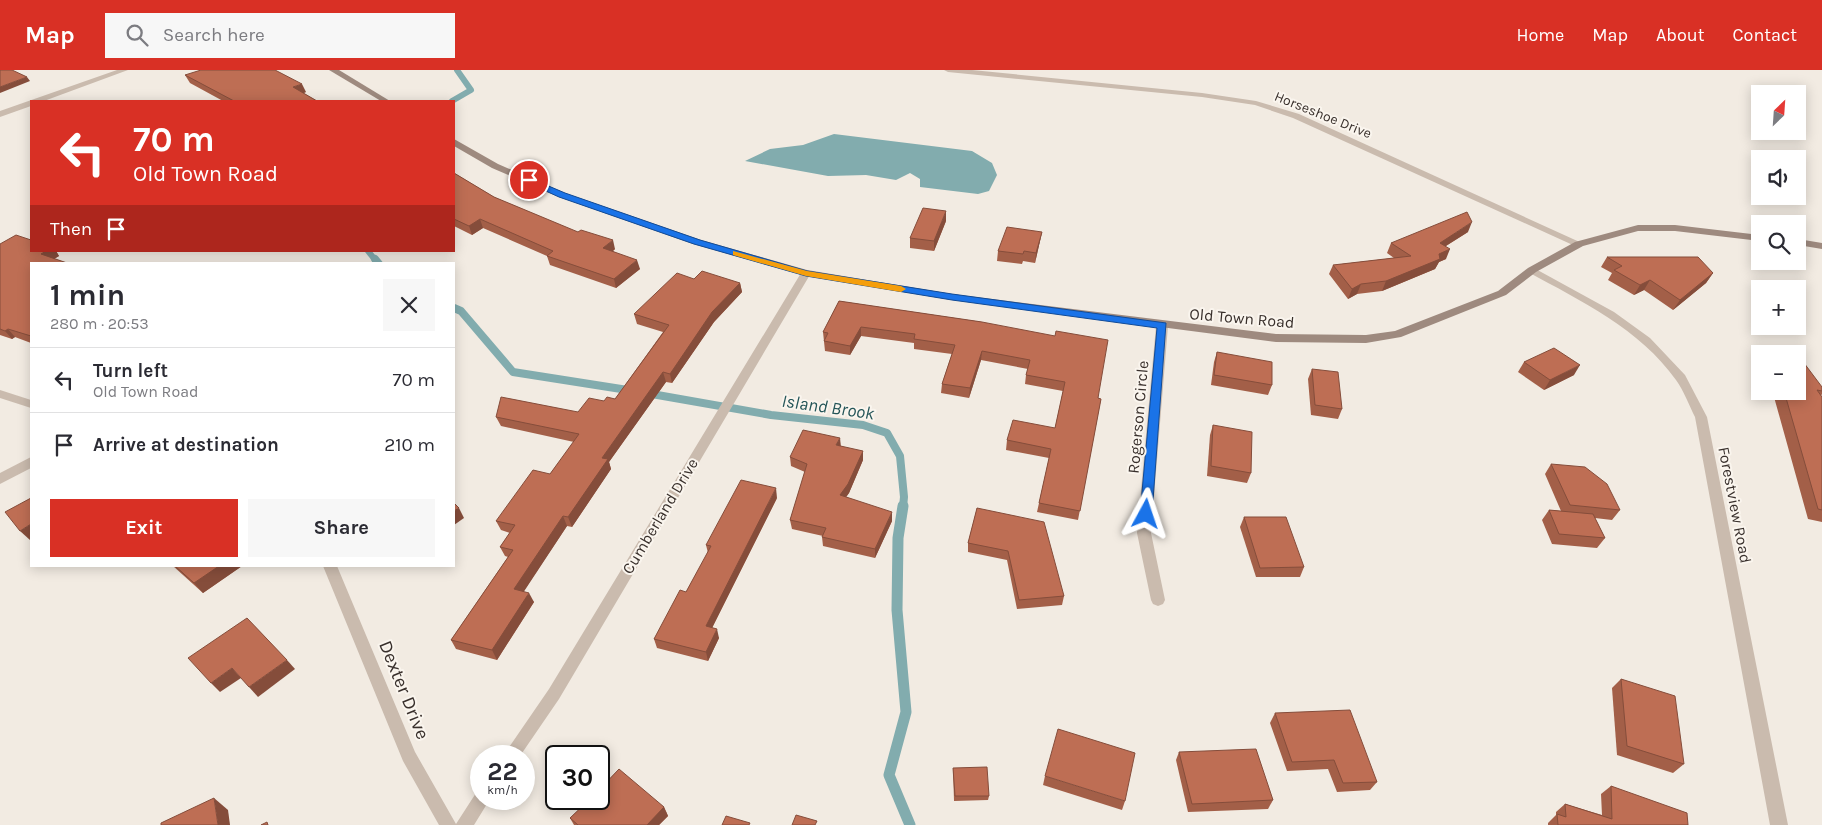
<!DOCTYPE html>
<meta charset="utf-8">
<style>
body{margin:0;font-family:Karla,sans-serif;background:#f7f7f7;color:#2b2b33;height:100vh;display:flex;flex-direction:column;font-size:19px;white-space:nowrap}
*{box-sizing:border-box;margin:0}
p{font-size:16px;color:#7c7c81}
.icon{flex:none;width:28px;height:28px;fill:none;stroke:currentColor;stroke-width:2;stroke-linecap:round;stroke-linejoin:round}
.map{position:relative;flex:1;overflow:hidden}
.panel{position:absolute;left:30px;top:192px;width:425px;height:305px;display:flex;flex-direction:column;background:#fff;border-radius:0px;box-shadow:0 2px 12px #0003}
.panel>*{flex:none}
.banner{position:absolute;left:30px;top:30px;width:425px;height:152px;border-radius:0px;box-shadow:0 2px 12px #0003;background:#d93025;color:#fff;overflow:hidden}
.needle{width:32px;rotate:25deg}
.tools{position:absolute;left:1751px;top:15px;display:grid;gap:10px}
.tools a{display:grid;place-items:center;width:55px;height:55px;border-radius:0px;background:#fff;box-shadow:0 2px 12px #0003;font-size:25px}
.speed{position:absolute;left:470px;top:675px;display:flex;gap:10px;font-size:25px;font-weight:700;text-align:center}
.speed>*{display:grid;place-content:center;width:65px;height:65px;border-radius:50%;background:#fff;box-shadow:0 2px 12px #0003;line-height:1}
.speed small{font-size:12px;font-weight:400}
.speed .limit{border:2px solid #111;border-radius:8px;background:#fff;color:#111}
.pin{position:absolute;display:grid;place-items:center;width:42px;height:42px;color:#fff;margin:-21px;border:2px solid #fff;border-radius:50%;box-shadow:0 1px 5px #0007}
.me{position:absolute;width:55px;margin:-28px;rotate:5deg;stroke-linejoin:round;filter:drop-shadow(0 0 4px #0008)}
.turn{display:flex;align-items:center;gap:18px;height:105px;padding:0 20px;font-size:22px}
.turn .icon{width:65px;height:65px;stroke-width:2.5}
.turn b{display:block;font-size:35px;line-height:42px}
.then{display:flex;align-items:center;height:48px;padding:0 20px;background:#0003;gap:10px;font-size:19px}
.round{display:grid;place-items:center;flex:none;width:52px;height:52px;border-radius:0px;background:#f7f7f7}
.headline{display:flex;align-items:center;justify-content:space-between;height:85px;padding:0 20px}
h1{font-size:30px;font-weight:700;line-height:38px}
.button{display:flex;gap:10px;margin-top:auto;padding:10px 20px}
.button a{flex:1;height:58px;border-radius:0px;background:#d93025;color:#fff;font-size:20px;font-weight:700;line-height:58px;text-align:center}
.button a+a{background:#f7f7f7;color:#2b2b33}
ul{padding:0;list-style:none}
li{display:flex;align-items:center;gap:15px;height:65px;padding:0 20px;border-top:1px solid #e1e1e2}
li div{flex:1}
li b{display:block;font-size:19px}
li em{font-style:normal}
header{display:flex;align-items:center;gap:30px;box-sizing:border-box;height:70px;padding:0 25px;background:#d93025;color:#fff}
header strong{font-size:24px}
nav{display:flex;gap:28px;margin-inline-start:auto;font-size:18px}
.search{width:350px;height:45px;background:#f7f7f7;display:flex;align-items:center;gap:12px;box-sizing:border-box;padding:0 18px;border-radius:0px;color:#7c7c81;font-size:19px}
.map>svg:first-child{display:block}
.water{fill:#82acae}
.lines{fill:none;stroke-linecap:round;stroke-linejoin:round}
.stream-far2{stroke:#82acae;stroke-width:6}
.stream-far1{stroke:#82acae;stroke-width:8}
.stream{stroke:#82acae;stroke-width:11}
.minor{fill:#cabbae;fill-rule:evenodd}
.secondary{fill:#9e8a7f;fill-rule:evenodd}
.wall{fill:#a35f48}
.shaded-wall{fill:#854d3b}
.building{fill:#be6e54;stroke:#854d3b}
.route{fill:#1a73e8;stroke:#114b97}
.slow{fill:#f59e0b}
.labels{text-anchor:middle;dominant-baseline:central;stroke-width:4;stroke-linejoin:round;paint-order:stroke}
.far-street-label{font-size:14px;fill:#39302c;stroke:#faf5ee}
.street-label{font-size:16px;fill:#39302c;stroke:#faf5ee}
.water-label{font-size:18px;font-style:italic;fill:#245558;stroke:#faf5ee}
.near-street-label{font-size:19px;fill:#39302c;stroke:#faf5ee}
</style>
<header>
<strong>Map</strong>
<div class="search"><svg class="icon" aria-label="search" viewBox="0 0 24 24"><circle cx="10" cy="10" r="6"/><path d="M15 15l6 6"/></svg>Search here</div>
<nav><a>Home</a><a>Map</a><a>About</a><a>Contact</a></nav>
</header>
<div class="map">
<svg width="1822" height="755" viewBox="0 0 1822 755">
<rect width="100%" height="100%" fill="#f2ebe2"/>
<path class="water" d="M834 64 972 81 992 93 997 105 989 121 978 124 920 117V109L910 103 896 110 866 105 828 106 745 91 770 79 803 75Z"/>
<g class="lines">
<g class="stream-far2">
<path d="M452 31 471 20 457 0"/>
<path d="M368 181 376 191"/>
</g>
<g class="stream-far1">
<path d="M375 189 379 194"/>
<path d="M454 238 461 241 513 302 634 321"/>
<path d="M646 323 771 345 863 355 887 363 900 386 904 427 903 437"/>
</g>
<path class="stream" d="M903 436 898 468 897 540 906 642 889 705 910 755"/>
<g class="minor">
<path d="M117 0H128L44 31H31V36L0 47V41Z"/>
<path d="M944 0H972L1202 23 1256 31 1299 44 1584 174 1583 176H1575L1293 48 1255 35 1202 27 948 2Z"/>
<path d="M1532 197 1614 242 1650 268 1685 305 1707 347 1788 755H1770L1695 347C1689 335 1684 321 1676 310 1640 259 1581 231 1528 202L1527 200Z"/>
<path d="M806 200 811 203 559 629 520 686H503L549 619 801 203Z"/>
<path d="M1162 253 1168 256 1151 463 1165 530 1163 534 1158 536 1153 534 1151 530 1137 463 1156 256Z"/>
<path d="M0 320 31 330V338L0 328Z"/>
<path d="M31 387V398L0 414V403Z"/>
<path d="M323 496H337L415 682 456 754 476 723 481 721V729H490L474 755H439L403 691Z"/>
</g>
<g class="secondary">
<path d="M329 0H339L390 31H381Z"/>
<path d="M454 69 498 94 565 123 701 170 807 200 952 224 1276 264 1366 265 1395 261 1498 221 1528 198 1575 172 1638 155H1675L1760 165V171L1675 161H1638L1583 176 1536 202 1506 225 1401 267 1366 273 1276 272 952 230 806 206 693 174 559 127 492 98 454 76Z"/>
<path d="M1798 169 1822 173V179L1798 175Z"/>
</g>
</g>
<g class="wall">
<path d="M185 5 306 22 303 23 317 31H223L190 13Z"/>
<path d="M454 103 494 127 615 179 613 181 640 199 616 218 550 195 547 186 483 158 472 165 454 156Z"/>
<path d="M946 151 934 181 910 178V168Z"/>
<path d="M1042 162 1040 171 1035 193 1023 191 1022 194 997 191 998 181Z"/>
<path d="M1468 162 1446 176V189L1439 192 1435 199 1382 221 1357 224 1348 229 1329 204 1333 195 1394 188 1387 183 1391 173Z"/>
<path d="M0 174 31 181H56L59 186 54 189 31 194V273L15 267 12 269 0 265Z"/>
<path d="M1607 187 1713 203 1706 213 1673 240 1644 220 1634 225 1608 210 1612 203 1601 197Z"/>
<path d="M694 209 740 213 742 222 714 252 672 313 666 312 609 392 611 399 572 457 567 456 523 522 534 532 497 590 456 579 451 570 508 487 505 486 500 477 510 463 501 460 496 451 550 404 574 372 501 356 496 347 578 342 604 331 615 329 663 262 637 254 634 244Z"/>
<path d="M839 231 982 252 1098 328 1101 329 1078 450 1037 442 1049 388 1006 380 1007 370 1055 358 1063 321 1025 314 1026 305 1028 299 981 290 969 328 941 323 942 314 952 284 914 279V273L861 266 850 285 825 281 823 262Z"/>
<path d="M1217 282 1272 315 1268 325 1211 315 1214 292Z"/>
<path d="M1524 292 1574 305 1544 320 1518 302Z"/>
<path d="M1312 299 1342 339 1338 349 1311 345 1308 309Z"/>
<path d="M1822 317V324L1821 326 1822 327V452L1808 449 1774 327 1762 325 1766 321H1798Z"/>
<path d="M1213 355 1251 403 1247 413 1207 406 1210 365Z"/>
<path d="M841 376 863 390 849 423 846 427 892 451 875 488 823 476 822 467 823 466 792 459 790 450 805 402 791 396 790 387Z"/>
<path d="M1551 394 1620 440 1612 450 1595 448 1605 468 1597 478 1552 474 1542 450 1549 440 1561 441 1545 404Z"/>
<path d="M777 428 712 558 719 568 708 591 657 578 654 569 686 522 708 483 706 475Z"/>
<path d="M977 438 1064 526 1062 535 1017 539 1007 490 968 482V473Z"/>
<path d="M1244 447 1304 497 1300 507H1256L1240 457Z"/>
<path d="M173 496H242L203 523Z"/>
<path d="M1621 609 1684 694 1673 703 1617 685 1612 618Z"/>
<path d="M1275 643 1377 712 1370 720 1337 722 1328 699 1287 701 1270 653Z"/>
<path d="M1179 682 1273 730 1268 739 1188 742 1176 690Z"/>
<path d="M953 698 989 726 988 730 954 731Z"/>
<path d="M1045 706 1125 731 1122 740 1043 715Z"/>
<path d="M1611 716 1688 755H1548V753L1556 745V742L1565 734 1602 745 1601 724Z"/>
<path d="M664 737 668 746 659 755H574L570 748Z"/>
</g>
<g class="shaded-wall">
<path d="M27 7 30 11 0 23V17Z"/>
<path d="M302 14 306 22 297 26 293 17Z"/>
<path d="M946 141V151L934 181V171Z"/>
<path d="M480 149 483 158 472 165 469 156Z"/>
<path d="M1472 152 1468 162 1436 182 1440 173Z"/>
<path d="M1042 162 1040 171 1035 193 1036 183Z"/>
<path d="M613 170 615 179 606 187 603 178Z"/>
<path d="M1450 179 1446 189 1439 192 1435 199 1382 221 1386 211 1439 184Z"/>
<path d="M46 181H56L59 186 47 193 41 184Z"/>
<path d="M637 190 640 199 616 218 614 209Z"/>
<path d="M1713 203 1706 213 1673 240 1680 230Z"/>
<path d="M1650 210 1644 220 1634 225 1640 215Z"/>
<path d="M740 213 742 222 714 252 672 313 670 304 712 242Z"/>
<path d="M1361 214 1357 224 1348 229 1352 219Z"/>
<path d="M861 257V266L850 285V276Z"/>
<path d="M8 259 15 267 12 269 5 261Z"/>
<path d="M982 281 981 290 969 328 970 318Z"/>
<path d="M1580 295 1574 305 1544 320 1550 310Z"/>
<path d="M663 302 666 312 609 392 611 399 572 457 568 447 602 388Z"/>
<path d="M840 368 841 377 836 375Z"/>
<path d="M863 381V390L849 423 841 434 840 425Z"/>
<path d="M776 418 777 428 708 566 706 556Z"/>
<path d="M459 438 464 448 454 455V441Z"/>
<path d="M892 442V451L875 488V479Z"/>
<path d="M563 446 567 456 519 529 514 519Z"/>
<path d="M31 454V470H30L20 461Z"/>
<path d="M219 496H242L203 523 194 513Z"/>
<path d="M529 523 534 532 497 590 492 580Z"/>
<path d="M717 559 719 568 708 591 706 582Z"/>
<path d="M287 590 295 599 258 627 249 617Z"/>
<path d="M232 598 241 608 220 622 211 613Z"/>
<path d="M214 728 228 740 230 755H218Z"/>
<path d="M664 737 668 746 659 755H647Z"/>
</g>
<g class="building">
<path d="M0 0H12L27 7 0 17Z"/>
<path d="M201 0H275L302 14 293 17 317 31H234L185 5Z"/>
<path d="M454 103 494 127 578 162 581 160 613 170 603 178 637 190 614 209 547 186 553 181 480 149 469 156 454 149Z"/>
<path d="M923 138 946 141 934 171 910 168Z"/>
<path d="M1467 142 1472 152 1440 173 1450 179 1439 184 1440 189 1386 211 1361 214 1352 219 1333 195 1411 186 1391 173Z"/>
<path d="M1007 157 1042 162 1036 183 1024 181 1023 184 998 181Z"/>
<path d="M16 165 31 170V181H46L41 184 70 194H31V266L8 259 5 261 0 259V174Z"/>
<path d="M1607 187H1698L1713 203 1680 230 1650 210 1640 215 1614 200 1622 196Z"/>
<path d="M702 201 740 213 712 242 670 304 663 302 602 388 608 389 568 447 563 446 514 519 529 523 492 580 451 570 513 480 500 477 515 455 496 451 533 400 550 404 579 364 496 347 501 327 578 342 589 328 604 331 607 327 615 329 669 255 634 244 677 203 694 209Z"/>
<path d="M839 231 982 252 1055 266 1056 261 1108 270 1098 328 1101 329 1080 441 1039 433 1051 379 1007 370 1013 350 1055 358 1065 312 1026 305 1030 290 982 281 970 318 942 314 955 275 914 269 915 264 861 257 850 276 824 271 828 263 823 262Z"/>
<path d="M1554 278 1580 295 1550 310 1524 292Z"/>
<path d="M1217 282 1272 292V315L1214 305Z"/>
<path d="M1804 293 1822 317V321L1817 320 1822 327V440L1818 439 1784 321H1798V295L1800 296Z"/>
<path d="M1312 299 1338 302 1342 339 1315 335Z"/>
<path d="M1213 355 1252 362 1251 403 1211 396Z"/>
<path d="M803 360 840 368 836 375 863 381 848 414 840 425 892 442 875 479 822 467 826 458 790 450 807 394 790 387Z"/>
<path d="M1551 394 1585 397 1607 414 1620 440 1570 435Z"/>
<path d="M741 410 776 418 706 556 717 559 706 582 654 569 680 520 686 522 711 476 706 475Z"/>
<path d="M31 428V454L20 461 5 442Z"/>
<path d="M454 433 459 438 454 441Z"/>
<path d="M977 438 1044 452 1064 526 1019 530 1008 481 968 473Z"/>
<path d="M1549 440 1593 444 1605 468 1559 464Z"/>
<path d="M1244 447H1286L1304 497 1260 498Z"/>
<path d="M175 496H219L194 513Z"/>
<path d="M247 548 287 590 249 617 232 598 211 613 188 588Z"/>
<path d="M1621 609 1675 626 1684 694 1627 676Z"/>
<path d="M1350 640 1377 712 1343 713 1334 690 1292 692 1275 643Z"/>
<path d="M1058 659 1135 683 1125 731 1045 706Z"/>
<path d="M1256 679 1273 730 1192 734 1179 682Z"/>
<path d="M987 697 989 726H955L953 698Z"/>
<path d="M619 699 664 737 647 755H578L570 748 590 729H599V720Z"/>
<path d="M1611 716 1687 743 1688 755H1558L1557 744 1566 747 1565 734 1612 749Z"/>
<path d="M214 728 218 755H161V753Z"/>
<path d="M796 745 817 751 815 755H792Z"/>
<path d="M726 746 750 753 749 755H722Z"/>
<path d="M267 752 268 755H261Z"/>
</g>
<path class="route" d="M526 109H532L565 123 700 170 807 201 952 224 1166 253 1152 444 1146 449 1140 444 1157 258 952 230 806 206 694 174 559 127 526 112Z"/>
<path class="slow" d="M733 181 807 201 901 216 906 219 901 222 806 206 733 185Z"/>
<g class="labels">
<g class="far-street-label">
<text transform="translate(1323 45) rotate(22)">Horseshoe Drive</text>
</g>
<g class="street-label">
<text transform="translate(1242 248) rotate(5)">Old Town Road</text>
<text transform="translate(1138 347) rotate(-85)">Rogerson Circle</text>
<text transform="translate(1735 435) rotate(79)">Forestview Road</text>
<text transform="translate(660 446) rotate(-59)">Cumberland Drive</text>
</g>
<g class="water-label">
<text transform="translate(828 337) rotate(8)">Island Brook</text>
</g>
<g class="near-street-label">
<text transform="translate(404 620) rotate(68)">Dexter Drive</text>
</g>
</g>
</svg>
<div class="tools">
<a><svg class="needle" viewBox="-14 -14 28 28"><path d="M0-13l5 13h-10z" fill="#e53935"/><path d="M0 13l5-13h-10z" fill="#7c7c81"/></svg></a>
<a><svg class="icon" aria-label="sound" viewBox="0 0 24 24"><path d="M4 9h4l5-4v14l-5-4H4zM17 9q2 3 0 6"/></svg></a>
<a><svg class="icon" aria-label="search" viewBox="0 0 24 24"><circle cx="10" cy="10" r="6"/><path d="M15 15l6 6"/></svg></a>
<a>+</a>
<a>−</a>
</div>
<div class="speed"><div>22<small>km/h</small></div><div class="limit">30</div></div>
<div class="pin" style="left:529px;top:110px;background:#d93025"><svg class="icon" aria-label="arrive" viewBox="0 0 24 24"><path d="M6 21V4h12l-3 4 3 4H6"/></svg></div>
<svg class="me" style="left:1146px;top:444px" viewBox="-20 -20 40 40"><path d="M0-17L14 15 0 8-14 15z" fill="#1a73e8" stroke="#fff" stroke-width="4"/></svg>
<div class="banner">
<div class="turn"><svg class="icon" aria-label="left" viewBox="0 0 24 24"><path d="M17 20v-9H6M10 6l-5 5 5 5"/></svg><div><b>70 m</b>Old Town Road</div></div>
<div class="then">Then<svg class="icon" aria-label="arrive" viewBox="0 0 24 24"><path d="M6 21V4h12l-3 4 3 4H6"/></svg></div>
</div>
<section class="panel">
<div class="headline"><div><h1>1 min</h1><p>280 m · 20:53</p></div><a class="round"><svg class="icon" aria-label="close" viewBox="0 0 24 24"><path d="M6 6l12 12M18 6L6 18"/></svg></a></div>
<ul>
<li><svg class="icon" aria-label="left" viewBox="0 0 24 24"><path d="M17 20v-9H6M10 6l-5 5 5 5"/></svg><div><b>Turn left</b><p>Old Town Road</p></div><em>70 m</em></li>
<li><svg class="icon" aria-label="arrive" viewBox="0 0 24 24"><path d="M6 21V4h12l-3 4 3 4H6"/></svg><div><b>Arrive at destination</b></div><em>210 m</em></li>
</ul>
<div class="button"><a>Exit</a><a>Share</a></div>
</section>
</div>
